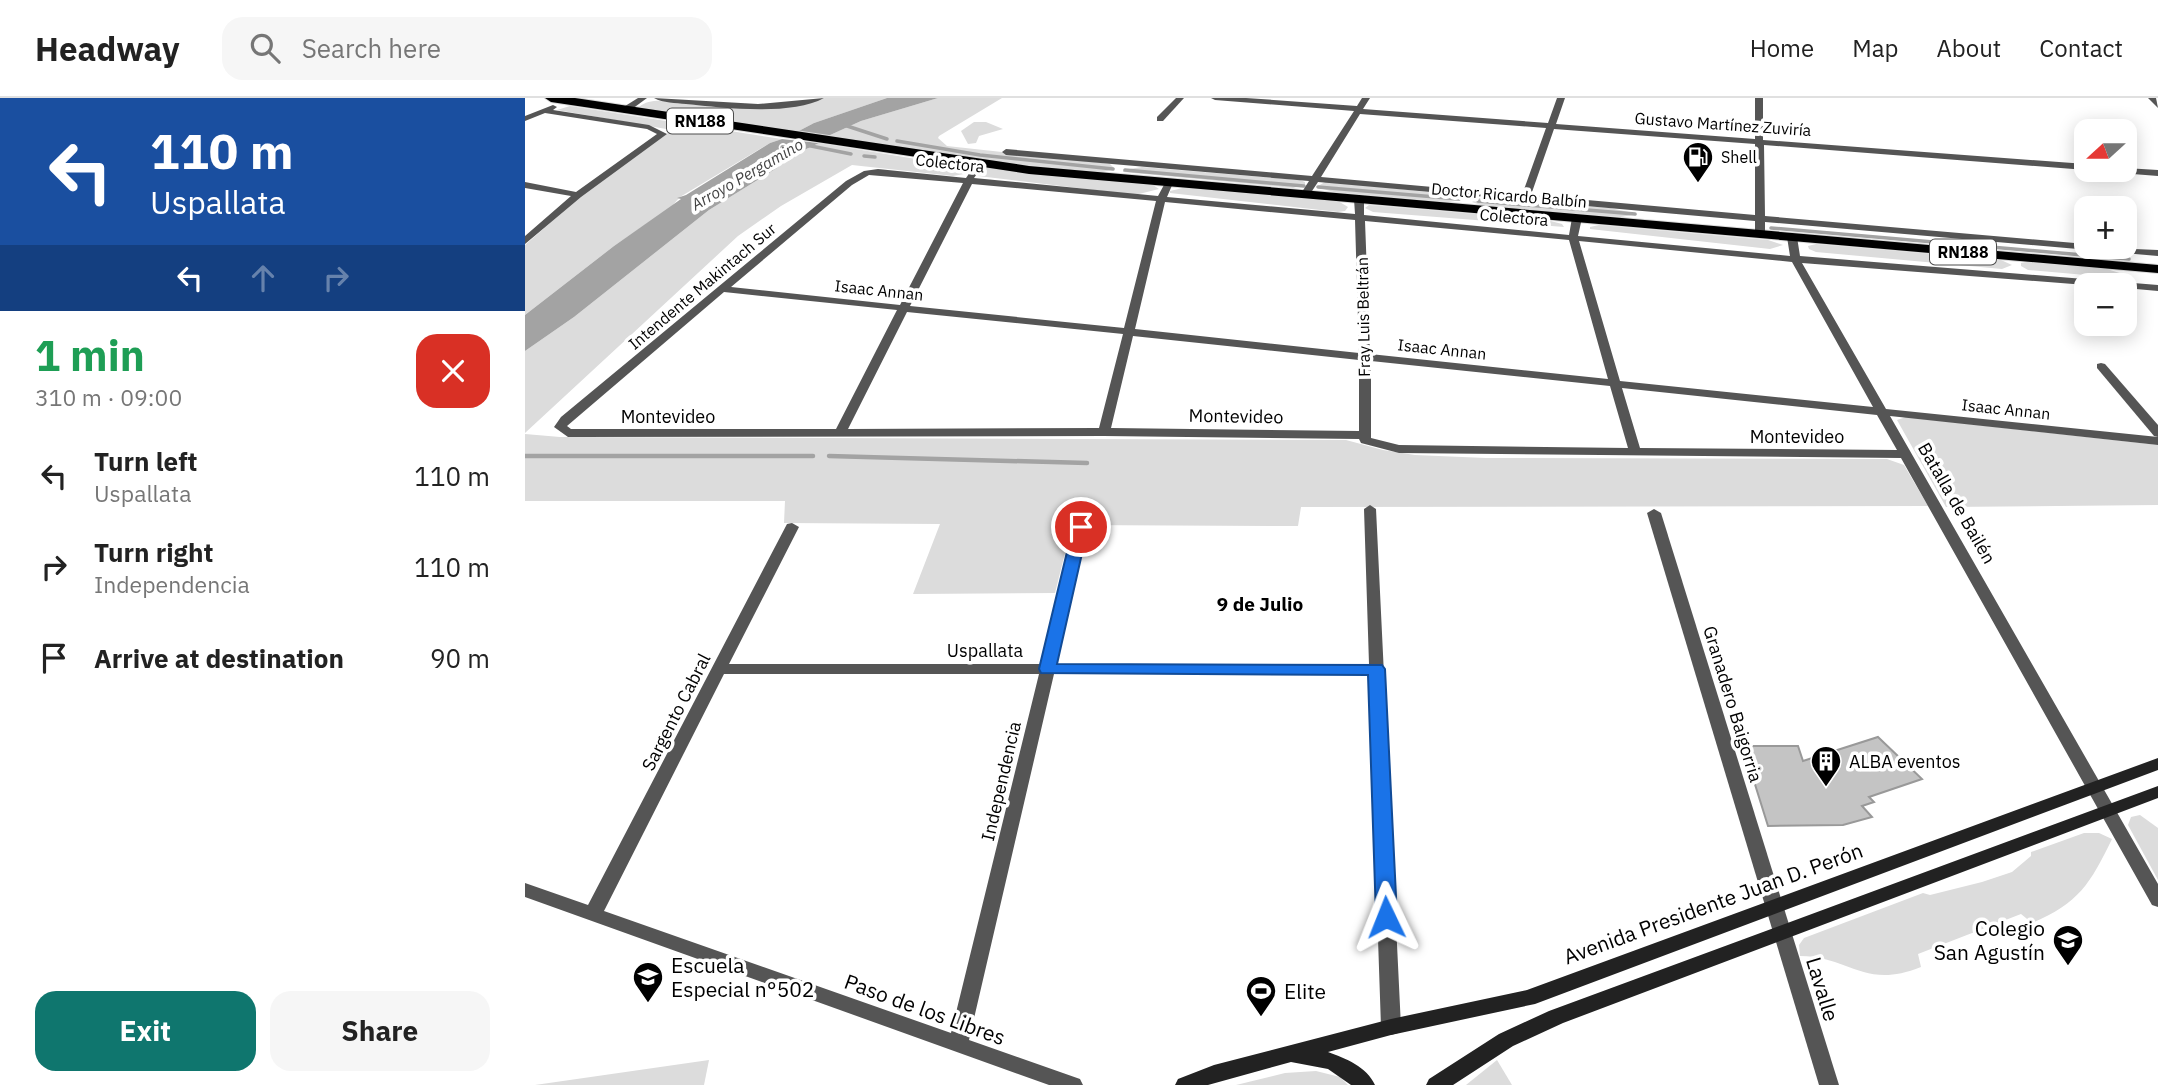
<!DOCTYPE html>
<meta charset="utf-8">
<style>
body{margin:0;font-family:"IBM Plex Sans",sans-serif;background:#f6f6f6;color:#222;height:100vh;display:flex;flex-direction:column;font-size:26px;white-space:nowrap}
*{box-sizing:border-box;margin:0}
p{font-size:23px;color:#767676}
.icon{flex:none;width:38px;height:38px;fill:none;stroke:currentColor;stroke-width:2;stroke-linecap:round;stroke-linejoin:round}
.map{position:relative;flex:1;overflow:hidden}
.drawer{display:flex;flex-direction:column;background:#fff;width:525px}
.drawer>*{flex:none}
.banner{background:#1a4fa0;color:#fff;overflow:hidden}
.needle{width:46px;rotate:249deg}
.controls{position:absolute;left:1549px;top:21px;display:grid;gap:14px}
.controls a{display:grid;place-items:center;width:63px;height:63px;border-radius:14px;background:#fff;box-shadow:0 4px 18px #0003;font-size:35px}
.pin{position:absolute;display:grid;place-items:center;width:60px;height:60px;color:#fff;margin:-30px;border:4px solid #fff;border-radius:50%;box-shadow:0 2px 7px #0007}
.me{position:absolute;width:77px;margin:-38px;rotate:358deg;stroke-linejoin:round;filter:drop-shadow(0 0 5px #0008)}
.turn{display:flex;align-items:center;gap:24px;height:147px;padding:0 35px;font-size:32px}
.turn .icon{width:91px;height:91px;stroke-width:2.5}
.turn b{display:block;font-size:49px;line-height:60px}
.lanes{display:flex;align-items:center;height:66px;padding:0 35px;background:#0003;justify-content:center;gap:35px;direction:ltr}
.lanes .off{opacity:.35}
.round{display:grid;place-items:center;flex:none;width:74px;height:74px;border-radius:21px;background:#f6f6f6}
.head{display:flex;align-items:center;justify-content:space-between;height:119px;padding:0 35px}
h1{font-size:42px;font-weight:700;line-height:52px;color:#1e9e55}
.button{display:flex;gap:14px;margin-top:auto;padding:14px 35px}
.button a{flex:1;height:80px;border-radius:21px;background:#0f766e;color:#fff;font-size:28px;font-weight:700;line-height:80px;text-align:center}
.button a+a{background:#f6f6f6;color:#222}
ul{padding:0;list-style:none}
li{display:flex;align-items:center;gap:21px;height:91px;padding:0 35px}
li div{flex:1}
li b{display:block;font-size:26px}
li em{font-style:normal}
header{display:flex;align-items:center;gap:42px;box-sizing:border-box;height:98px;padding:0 35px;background:#fff;border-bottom:2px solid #e0e0e0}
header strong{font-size:33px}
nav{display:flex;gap:38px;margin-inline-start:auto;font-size:24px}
.search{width:490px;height:63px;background:#f6f6f6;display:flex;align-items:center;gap:18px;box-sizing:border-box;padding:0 24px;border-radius:21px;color:#767676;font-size:26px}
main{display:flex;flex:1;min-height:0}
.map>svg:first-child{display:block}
.green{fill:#dcdcdc}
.water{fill:#a3a3a3}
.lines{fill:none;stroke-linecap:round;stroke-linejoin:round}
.stream-far1{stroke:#a3a3a3;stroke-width:3.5}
.stream{stroke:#a3a3a3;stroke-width:4.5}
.building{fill:#c4c4c4;stroke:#999;stroke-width:2}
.highway-casing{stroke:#dbdbdb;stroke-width:2}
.street{fill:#555;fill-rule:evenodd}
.secondary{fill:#222;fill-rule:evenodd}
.highway{fill:#000;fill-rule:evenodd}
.route{fill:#1a73e8;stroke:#114b97;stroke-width:2}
.labels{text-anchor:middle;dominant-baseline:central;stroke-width:7;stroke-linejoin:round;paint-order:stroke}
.shield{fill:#fff;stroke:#4c4c4c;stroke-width:2}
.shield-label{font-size:16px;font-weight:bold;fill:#000}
.far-street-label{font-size:16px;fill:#000;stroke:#fff}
.far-poi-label{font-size:16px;fill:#000;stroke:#fff;text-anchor:start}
.far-water-label{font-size:16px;font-style:italic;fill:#444;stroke:#fff}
.street-label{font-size:18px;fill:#000;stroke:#fff}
.poi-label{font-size:18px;fill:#000;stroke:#fff;text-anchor:start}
.neighbourhood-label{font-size:19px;font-weight:bold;fill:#000;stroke:#fff}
.near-street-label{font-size:21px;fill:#000;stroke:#fff}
.near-poi-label{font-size:21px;fill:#000;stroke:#fff;text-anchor:start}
</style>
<header>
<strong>Headway</strong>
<div class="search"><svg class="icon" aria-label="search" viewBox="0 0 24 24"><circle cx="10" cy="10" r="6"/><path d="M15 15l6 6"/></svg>Search here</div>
<nav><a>Home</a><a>Map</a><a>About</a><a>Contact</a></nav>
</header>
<main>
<section class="drawer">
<div class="banner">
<div class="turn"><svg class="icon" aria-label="left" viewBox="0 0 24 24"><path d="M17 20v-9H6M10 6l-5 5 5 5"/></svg><div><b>110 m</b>Uspallata</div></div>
<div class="lanes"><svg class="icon" aria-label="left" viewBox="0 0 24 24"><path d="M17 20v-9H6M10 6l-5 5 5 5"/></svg><svg class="icon off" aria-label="ahead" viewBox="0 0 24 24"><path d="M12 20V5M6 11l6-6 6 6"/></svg><svg class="icon off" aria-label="right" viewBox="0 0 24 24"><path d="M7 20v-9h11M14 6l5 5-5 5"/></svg></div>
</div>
<div class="head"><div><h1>1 min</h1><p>310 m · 09:00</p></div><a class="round" style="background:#d93025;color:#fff"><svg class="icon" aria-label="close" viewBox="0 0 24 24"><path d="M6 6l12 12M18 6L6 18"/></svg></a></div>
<ul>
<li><svg class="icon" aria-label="left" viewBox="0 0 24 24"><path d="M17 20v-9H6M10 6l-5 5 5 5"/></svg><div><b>Turn left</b><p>Uspallata</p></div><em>110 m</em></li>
<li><svg class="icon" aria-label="right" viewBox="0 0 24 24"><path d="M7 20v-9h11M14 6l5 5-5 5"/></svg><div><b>Turn right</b><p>Independencia</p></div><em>110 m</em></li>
<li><svg class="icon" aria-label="arrive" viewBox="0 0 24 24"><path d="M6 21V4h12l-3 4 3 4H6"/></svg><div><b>Arrive at destination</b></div><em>90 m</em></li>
</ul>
<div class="button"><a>Exit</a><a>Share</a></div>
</section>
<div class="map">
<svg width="1633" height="987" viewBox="0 0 1633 987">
<rect width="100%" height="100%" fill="#fff"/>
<g class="green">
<path d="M300 0H362L289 25 270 35 114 9C125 0 141 3 155 5 204 12 252 12 300 0Z"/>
<path d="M413 0H477L414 38 413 40 422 48 569 64 585 66 590 71 577 74 480 65 303 38 336 23Z"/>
<path d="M45 8 257 41 245 45 155 99 146 109 89 148 0 217V147L57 97 147 32 32 12Z"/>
<path d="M449 24H461L478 31 454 38 451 45 443 46 436 33Z"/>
<path d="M294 45 446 70 439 76 428 78 327 67 256 108 213 138 0 335V253L49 219 184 112 252 70 256 63Z"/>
<path d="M617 69 775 82 780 84V87L768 90 598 74V72Z"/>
<path d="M462 70 628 87 634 91 610 97 453 78 456 71Z"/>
<path d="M802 83 929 97 936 102 924 104 809 94 791 89Z"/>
<path d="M658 90 813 103 823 109 820 113 813 114 645 95V93Z"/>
<path d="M954 100 1085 110 1113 116 1096 119 959 108 947 104Z"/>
<path d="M844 107 1022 122 1037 126 1039 129 848 114 840 110Z"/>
<path d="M1074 127 1243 142 1258 147 1245 151 1065 131V129Z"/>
<path d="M1291 146 1476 162 1487 167 1477 171 1291 154 1284 151 1283 148Z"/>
<path d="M1503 164 1582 171 1601 177 1594 180 1503 172 1496 168V165Z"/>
<path d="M1381 319 1633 347V407L1421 409 1372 322Z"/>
<path d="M0 336 35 339 821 342 858 352 890 357 961 360 1362 361 1379 367 1403 408 776 409 773 428 547 427 530 495 388 496 415 426 259 425 260 403H0Z"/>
<path d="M1615 717 1633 730V782L1603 727 1606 719Z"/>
<path d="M1559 735H1574L1587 741C1565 786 1554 805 1507 825L1496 816 1393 856 1396 869C1339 892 1324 858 1275 858L1274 847 1279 840 1398 795 1405 797 1457 784 1487 774 1506 758V754Z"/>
<path d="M184 962 179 987H10Z"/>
<path d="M972 962 987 987H941Z"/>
<path d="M791 973 815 979 823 987H711L760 975Z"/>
</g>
<g class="water">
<path d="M362 0H413L336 23 303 38 270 35 289 25Z"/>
<path d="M257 41 294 45 256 63 252 70 184 112 49 219 0 253V217L89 148 156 101 152 100 161 97 245 45Z"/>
</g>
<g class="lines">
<g class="stream-far1">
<path d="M319 27 362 41"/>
<path d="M372 43 455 57 588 71"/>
<path d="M281 47 326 56"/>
<path d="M339 58 350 59"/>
<path d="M600 72 779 88"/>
<path d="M793 89 934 101"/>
<path d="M953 103 1110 116"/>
<path d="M1246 130 1604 161"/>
</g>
<g class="stream">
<path d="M0 358H288"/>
<path d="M304 358 562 365"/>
</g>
</g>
<path class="building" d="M1353 639 1397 681 1344 699 1349 704 1337 708 1347 719 1318 727 1243 728 1218 648H1273L1278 663Z"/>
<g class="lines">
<g class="highway-casing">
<path id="highway" d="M20 0H50L504 68 1633 167V175L504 76 26 4Z"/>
</g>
<g class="street">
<path d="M113 0H122L103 14H97V10Z"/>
<path d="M129 0 233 6 299 0C266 18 199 10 161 6 151 5 138 5 129 0Z"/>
<path d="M651 0H659L638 23H632V19Z"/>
<path d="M686 0H721L832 8 837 0H845L838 11 1023 25 1032 0H1040L1031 26 1230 41V0H1238V42L1561 66V72L1239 47 1240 118 1561 146V149L1633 152V158L1240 124V136L1235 139 1230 136V123L793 84 783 99 780 100 775 97 784 83 481 57 477 54 481 51 787 78 829 13 690 2ZM835 16 1021 30 997 97 796 79ZM1029 31 1230 46V117L1006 97Z"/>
<path d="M1623 0H1631L1633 10Z"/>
<path d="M28 7 32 9 28 12 124 27 142 36 56 99 0 146V138L46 98 0 90V84L51 94 132 36 122 31 20 15 0 23V18Z"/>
<path d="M452 64 459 66 449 80 633 98 640 85 644 82 648 85 642 99 830 116 829 101 834 98 839 101V117L1044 137 1047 120 1052 117 1057 120 1053 138 1265 158 1262 139 1267 136 1272 139 1275 158 1633 187V193L1600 190V187H1561L1277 165 1361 311 1633 339V347L1365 318 1633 786V809L1627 807 1376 360 874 355 836 345 834 341 579 338 43 339 29 329 36 319 321 83 339 73 353 71 441 80ZM344 77 438 85 375 207 206 189 327 87ZM447 86 631 103 599 230 385 208ZM640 104 830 122 834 255 610 231ZM840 123 1044 142 1083 281 845 256ZM1054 143 1267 164 1348 309 1095 283ZM199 194 372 212 311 331H46L42 328ZM382 214 598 236 574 330 323 331ZM608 238 834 262V333L586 330ZM846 263 1085 288 1103 350 874 347 846 340ZM1097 290 1352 317 1372 352 1115 350Z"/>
<path d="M1600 70 1633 72V78L1595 75 1591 72H1600Z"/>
<path d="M1576 265 1580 266 1633 327V339L1629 338 1572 270V266Z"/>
<path d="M845 407 851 411 876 929 873 935 866 937 859 935 856 929 844 576H529L444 942 555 981 558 987H524L0 799V785L63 807 262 426 267 425 274 429 204 566H516L549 429 556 425 563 429 531 566H844L839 411ZM199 576H514L426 935 79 813Z"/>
<path d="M1129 411 1136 415 1314 987H1294L1122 415Z"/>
</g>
<g class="secondary">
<path d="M1633 660V672L1010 906 866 937 803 954C820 960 842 969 850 987H826L803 971 766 964 683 987H650L653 981 689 967 866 921 1002 892Z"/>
<path d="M1633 688V700L1038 925 988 948 928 987H901L904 981 974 936 1024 913Z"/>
</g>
<use href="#highway" class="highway"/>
</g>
<path class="route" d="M556 424 563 429 532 566 857 567 860 571 872 819 869 825 861 827 854 825 851 819 843 577 516 575 514 571 548 429Z"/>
<defs>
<g id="fuel-pin" transform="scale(1.575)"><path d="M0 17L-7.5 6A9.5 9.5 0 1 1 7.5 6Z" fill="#000" stroke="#fff"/><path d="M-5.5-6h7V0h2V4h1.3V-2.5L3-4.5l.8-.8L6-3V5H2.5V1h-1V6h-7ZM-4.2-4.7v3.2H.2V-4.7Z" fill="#fff"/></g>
<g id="building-pin" transform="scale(1.575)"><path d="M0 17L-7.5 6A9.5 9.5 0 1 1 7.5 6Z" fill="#000" stroke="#fff"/><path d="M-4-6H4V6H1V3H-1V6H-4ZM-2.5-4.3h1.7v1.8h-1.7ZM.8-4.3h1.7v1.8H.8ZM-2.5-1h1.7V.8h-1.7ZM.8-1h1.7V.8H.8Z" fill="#fff"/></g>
<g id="school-pin" transform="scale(1.575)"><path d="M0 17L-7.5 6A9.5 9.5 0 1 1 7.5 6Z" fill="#000" stroke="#fff"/><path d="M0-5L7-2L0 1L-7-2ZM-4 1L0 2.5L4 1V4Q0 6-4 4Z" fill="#fff"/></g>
<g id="stadium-pin" transform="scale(1.575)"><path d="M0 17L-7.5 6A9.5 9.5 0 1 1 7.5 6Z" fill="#000" stroke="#fff"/><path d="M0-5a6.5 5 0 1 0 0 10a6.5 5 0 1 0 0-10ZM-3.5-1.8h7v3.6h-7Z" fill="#fff"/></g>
</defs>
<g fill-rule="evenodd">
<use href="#fuel-pin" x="1173" y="59"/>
<use href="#building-pin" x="1301" y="663"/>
<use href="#school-pin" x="1543" y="842"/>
<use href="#school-pin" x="123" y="879"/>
<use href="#stadium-pin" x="736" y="893"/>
</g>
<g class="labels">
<g class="shield">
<rect x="142" y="10.5" width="66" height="25" rx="5"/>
<rect x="1405" y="141.5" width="66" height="25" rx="5"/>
</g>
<g class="shield-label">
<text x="175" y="23">RN188</text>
<text x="1438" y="154">RN188</text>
</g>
<g class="far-street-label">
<text transform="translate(1198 26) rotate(4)">Gustavo Martínez Zuviría</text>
<text transform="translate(425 65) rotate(6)">Colectora</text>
<text transform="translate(984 97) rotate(5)">Doctor Ricardo Balbín</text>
<text transform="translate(989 119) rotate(5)">Colectora</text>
<text transform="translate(177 188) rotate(-40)">Intendente Makintach Sur</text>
<text transform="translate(354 192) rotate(6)">Isaac Annan</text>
<text transform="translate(838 219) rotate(-91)">Fray Luis Beltrán</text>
<text transform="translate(917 251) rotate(6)">Isaac Annan</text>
<text transform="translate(1481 311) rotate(6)">Isaac Annan</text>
</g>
<g class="far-poi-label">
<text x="1196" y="59">Shell</text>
</g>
<g class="far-water-label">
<text transform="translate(222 76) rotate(-30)">Arroyo Pergamino</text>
</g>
<g class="street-label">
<text x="143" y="318">Montevideo</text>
<text transform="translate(711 318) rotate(1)">Montevideo</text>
<text x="1272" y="338">Montevideo</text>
<text transform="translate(1432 405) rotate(60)">Batalla de Bailén</text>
<text x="460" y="552">Uspallata</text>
<text transform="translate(1208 606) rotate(73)">Granadero Baigorria</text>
<text transform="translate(151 614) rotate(-63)">Sargento Cabral</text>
<text transform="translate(476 683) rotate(-77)">Independencia</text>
</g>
<g class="poi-label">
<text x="1324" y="663">ALBA eventos</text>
</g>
<g class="neighbourhood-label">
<text x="735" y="506">9 de Julio</text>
</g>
<g class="near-street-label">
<text transform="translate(1188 805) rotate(-20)">Avenida Presidente Juan D. Perón</text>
<text transform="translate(1298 891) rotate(73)">Lavalle</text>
<text transform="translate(400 911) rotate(20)">Paso de los Libres</text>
</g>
<g class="near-poi-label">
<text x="1520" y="830" text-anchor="end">Colegio<tspan x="1520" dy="24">San Agustín</tspan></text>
<text x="146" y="867">Escuela<tspan x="146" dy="24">Especial n°502</tspan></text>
<text x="759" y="893">Elite</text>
</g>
</g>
</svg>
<div class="controls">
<a><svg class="needle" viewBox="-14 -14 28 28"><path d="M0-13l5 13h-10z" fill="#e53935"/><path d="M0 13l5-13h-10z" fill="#767676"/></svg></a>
<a>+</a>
<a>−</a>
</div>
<div class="pin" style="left:556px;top:429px;background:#d93025"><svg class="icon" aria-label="arrive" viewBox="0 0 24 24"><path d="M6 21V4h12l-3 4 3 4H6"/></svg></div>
<svg class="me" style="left:861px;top:819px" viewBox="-20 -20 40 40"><path d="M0-17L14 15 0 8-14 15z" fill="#1a73e8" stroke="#fff" stroke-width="4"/></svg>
</div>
</main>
